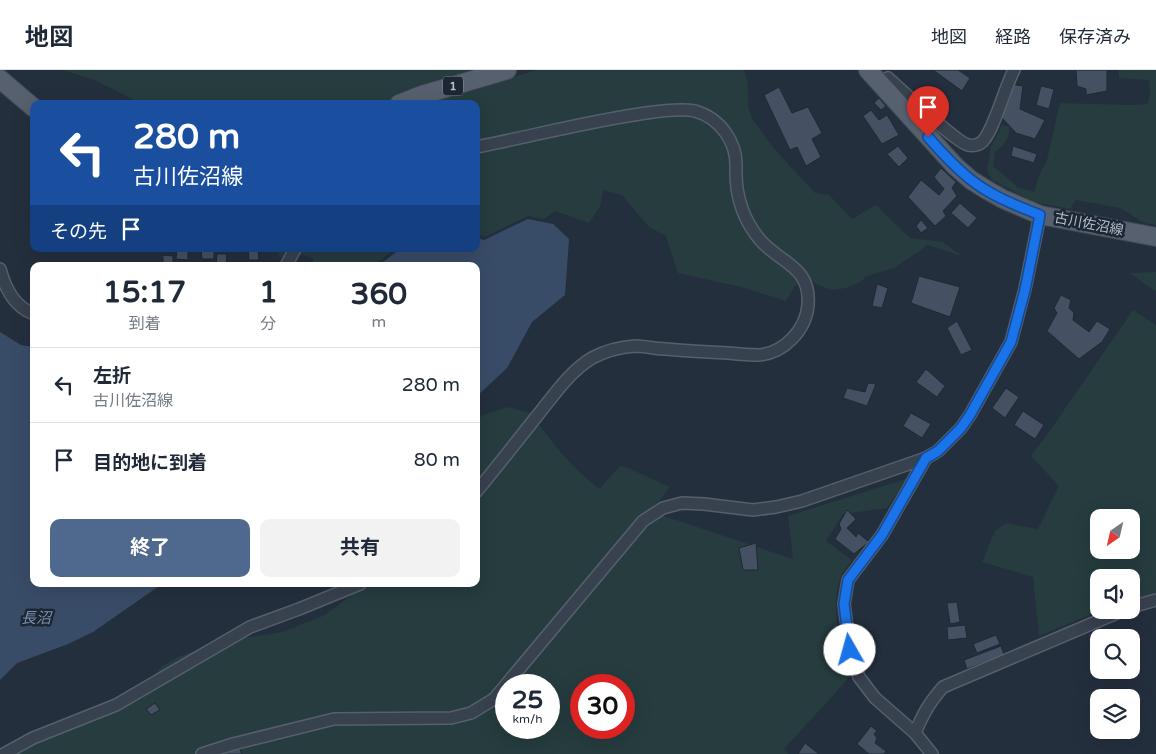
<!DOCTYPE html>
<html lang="ja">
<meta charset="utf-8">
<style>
body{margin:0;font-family:"Varela Round","Noto Sans JP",sans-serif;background:#f2f2f3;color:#1f2937;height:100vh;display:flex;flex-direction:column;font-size:19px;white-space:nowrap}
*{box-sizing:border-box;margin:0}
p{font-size:16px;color:#747a83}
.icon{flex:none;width:28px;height:28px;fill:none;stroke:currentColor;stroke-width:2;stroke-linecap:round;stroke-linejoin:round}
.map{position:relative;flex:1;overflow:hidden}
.drawer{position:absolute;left:30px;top:192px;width:450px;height:325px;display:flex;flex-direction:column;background:#fff;border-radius:10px;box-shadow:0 5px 20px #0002}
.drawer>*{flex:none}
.banner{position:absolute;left:30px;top:30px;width:450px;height:152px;border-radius:10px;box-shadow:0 5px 20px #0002;background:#1a4fa0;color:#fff;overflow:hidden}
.needle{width:32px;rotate:214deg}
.controls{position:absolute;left:1090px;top:439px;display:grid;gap:10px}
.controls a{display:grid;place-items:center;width:50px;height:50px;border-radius:10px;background:#fff;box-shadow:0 5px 20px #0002;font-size:25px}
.speed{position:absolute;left:495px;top:604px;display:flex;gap:10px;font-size:25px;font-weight:700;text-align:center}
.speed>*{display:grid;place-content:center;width:65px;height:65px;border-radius:50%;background:#fff;box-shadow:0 5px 20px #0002;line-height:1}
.speed small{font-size:12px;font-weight:400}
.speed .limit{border:8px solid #d22;background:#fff;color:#111}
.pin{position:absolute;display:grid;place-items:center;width:42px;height:42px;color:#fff;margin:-51px -21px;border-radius:50% 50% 50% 0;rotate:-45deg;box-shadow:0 0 5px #0007}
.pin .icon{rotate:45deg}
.me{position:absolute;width:55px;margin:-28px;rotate:353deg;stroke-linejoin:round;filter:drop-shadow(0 0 4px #0008)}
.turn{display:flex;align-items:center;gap:18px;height:105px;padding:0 20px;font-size:22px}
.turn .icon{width:65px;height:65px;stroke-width:2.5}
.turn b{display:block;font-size:35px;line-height:42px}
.then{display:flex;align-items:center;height:48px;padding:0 20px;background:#0003;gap:10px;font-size:19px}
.eta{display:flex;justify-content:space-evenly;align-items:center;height:85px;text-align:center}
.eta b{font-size:30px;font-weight:700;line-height:35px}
.button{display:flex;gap:10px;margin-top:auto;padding:10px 20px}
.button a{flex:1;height:58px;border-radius:10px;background:#4f688e;color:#fff;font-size:20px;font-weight:700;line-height:58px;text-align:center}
.button a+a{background:#f2f2f3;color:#1f2937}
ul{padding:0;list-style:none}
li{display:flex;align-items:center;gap:15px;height:75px;padding:0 20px;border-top:1px solid #e0e1e3}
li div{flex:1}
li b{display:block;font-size:19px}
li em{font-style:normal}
header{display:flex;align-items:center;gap:30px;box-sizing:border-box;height:70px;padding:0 25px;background:#fff;border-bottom:1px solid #e0e1e3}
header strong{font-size:24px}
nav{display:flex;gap:28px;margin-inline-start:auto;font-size:18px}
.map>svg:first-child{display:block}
.green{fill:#263c3f;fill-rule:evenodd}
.water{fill:#394c67}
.building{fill:#455162;stroke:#1f2835}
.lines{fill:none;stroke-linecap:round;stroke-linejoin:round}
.street-casing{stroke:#565f6c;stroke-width:14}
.primary-casing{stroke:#414a57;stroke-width:20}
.street{stroke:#38414e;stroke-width:11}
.primary{stroke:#56606e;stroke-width:18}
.route-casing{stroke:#114b97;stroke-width:12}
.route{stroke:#1a73e8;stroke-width:9}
.labels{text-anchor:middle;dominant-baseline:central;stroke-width:5;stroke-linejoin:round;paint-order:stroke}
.shield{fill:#1d2633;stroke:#878f9c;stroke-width:1}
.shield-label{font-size:12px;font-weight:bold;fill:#b4bcc9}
.street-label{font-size:14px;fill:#b4bcc9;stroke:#1d2633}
.water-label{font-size:15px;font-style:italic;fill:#7c92b1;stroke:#1d2633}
</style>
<header>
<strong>地図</strong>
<nav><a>地図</a><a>経路</a><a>保存済み</a></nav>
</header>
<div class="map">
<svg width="1156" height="684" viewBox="0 0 1156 684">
<rect width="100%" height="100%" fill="#242f3e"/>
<g class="green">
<path d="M64 0H503L507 9 537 0H743C752 14 745 31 751 45 752 50 756 54 759 58 775 83 796 101 815 123L829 125 852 149 876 135 910 168 943 172 962 186 928 175 894 198 867 206 860 212 846 218 832 220 818 215 809 209 795 216 786 231 741 217 678 203 666 166 649 157 622 125 603 120 600 137 589 153 555 141 544 149 528 146 485 167 476 163V34H135L132 29 97 11Z"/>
<path d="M1119 0H1156V155L1144 153 1120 138 1076 130 1070 139 1034 132 992 110 987 100 991 77 1002 55 1009 57C1010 69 1004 75 995 82L993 96 1019 118 1034 122 1039 106 1047 90 1060 33 1129 35 1148 34 1150 23 1149 10 1119 8Z"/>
<path d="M276 179H395L373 196H312L313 188 303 185 280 187Z"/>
<path d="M1156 202V222L1130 203Z"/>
<path d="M1133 240 1156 255V523L1131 530V508H1099V540H1102L1039 566 1033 507 982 492 995 461 1006 453 1038 459 1059 416 1031 386 1051 359ZM1099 448H1131V480H1099Z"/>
<path d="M507 337 531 343C551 372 571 397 599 419L621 395 670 417 658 433 649 441 793 489 788 446 906 409 887 438 843 444 826 471 852 490C848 495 844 500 841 506 829 536 842 580 847 610L784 679 788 684H16L69 653 145 617 161 597 178 587 217 572 283 562 325 545 366 514H476V350L484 345ZM506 615H549V658H506ZM581 615H624V658H581Z"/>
</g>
<g class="water">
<path d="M528 149 553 154 569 169 565 225 532 252 507 298 476 327V196H378L400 179H476V168L484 170Z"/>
<path d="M0 262 21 275 34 277V514H162L93 562 68 574 17 593 0 610Z"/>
</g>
<g class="building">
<path d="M933 0H958L970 8 962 21Z"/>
<path d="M1076 0H1107V21L1086 25V19L1077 16Z"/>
<path d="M1010 14 1023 16 1020 39 1045 50 1035 69 1016 63 1002 48Z"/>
<path d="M1041 16 1054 19 1049 39 1036 35Z"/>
<path d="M779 17 792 43 808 37 822 63 812 69 821 87 806 96 797 77 790 80 764 25Z"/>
<path d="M879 28 886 36 881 40 874 33Z"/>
<path d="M871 40 879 50 887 45 899 65 882 74 863 46Z"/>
<path d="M898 76 908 88 899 97 887 84Z"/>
<path d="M1013 76 1037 84 1034 93 1011 86Z"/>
<path d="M941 98 956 112 952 118 957 126 943 141 946 146 935 156 908 127 921 110 939 125 944 119 934 107Z"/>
<path d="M960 133 977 148 968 158 951 143Z"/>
<path d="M921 150 928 158 921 163 916 156Z"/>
<path d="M201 179H214V189H202Z"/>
<path d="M248 179H258L259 190H249Z"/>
<path d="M177 180H188V190L176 189Z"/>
<path d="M217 184H227L226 196H216Z"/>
<path d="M163 185 173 186V196H163Z"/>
<path d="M249 193H263L262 196H248Z"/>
<path d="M919 206 960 217 950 247 911 233Z"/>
<path d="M877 214 888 218 882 238 872 236Z"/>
<path d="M1061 225 1071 230 1069 238 1074 243 1073 250 1089 262 1097 251 1110 259 1102 272 1079 289 1047 261 1057 243 1054 238Z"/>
<path d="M957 251 972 280 961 285 947 258Z"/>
<path d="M926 299 945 316 937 327 916 312Z"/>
<path d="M868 313 876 314 867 336 843 328 847 318 865 322Z"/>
<path d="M1006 318 1019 327 1005 348 992 338Z"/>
<path d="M1023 341 1044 355 1035 369 1014 355Z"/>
<path d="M911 343 931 354 922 368 903 356Z"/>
<path d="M847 440 856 449 847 458 856 467 858 463 869 472 854 484 835 469 841 459 839 454Z"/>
<path d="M756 473 758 500H743L739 478Z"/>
<path d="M957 532 960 552 950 554 947 533Z"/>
<path d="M965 555 967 568 948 570 947 557Z"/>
<path d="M996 565 1000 574 977 583 973 574Z"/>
<path d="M1001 576 1004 585 967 599 964 590Z"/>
<path d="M155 633 160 640 151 645 146 639Z"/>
<path d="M871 656 877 661 874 664 877 668 875 673 886 681 884 684H869L857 674Z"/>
<path d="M805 673 819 684H798Z"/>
<path d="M239 677 242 684H225Z"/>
</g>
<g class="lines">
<g class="street-casing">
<g id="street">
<path d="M880 13 888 8C902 20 954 71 968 75 973 76 979 75 983 71 994 59 1005 17 1014 0"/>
<path d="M476 77C533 66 589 51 646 43 660 41 681 38 695 41 720 48 737 72 736 97 735 125 743 150 761 171 782 194 811 197 808 235 806 260 784 283 759 285 749 285 738 284 728 283 707 282 686 281 666 279 656 279 645 276 635 276 621 277 605 281 592 288 569 302 554 325 537 346 517 371 497 397 476 422"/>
<path d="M286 196 295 179"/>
<path d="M0 199C5 218 14 237 34 244"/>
<path d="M926 388 882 465 848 510 844 534 850 580 859 607 875 628 915 663 932 684"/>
<path d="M1131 537 1156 530"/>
<path d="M915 663C923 644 929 633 943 617L1124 540"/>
<path d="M4 684 33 668 116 635 250 557 299 539 360 514"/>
<path d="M202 684 233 674 334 649 451 648 471 643 494 629 643 451 663 438 682 433 704 434 753 440 776 437 802 431 926 388 938 381 961 358 970 345 1011 272 1025 219 1040 145"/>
</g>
</g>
<g class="primary-casing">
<g id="primary">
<path d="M868 0 955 96 971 110 987 120 1003 129 1040 145 1156 167"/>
<path d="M0 9 34 38"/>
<path d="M399 34 422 25 507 0"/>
</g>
</g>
<use href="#street" class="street"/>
<use href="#primary" class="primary"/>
</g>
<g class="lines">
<g class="route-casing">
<path id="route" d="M850 580 844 534 848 510 882 465 926 388 938 381 961 358 970 345 1011 272 1025 220 1040 145C1015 135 991 126 970 109 955 97 941 82 928 67"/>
</g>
<use href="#route" class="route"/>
</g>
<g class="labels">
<rect class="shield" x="443" y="6.5" width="20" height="19" rx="4"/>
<g class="shield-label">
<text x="453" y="16">1</text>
</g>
<g class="street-label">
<text transform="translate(1089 154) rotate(11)">古川佐沼線</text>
</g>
<g class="water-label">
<text x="36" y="548">長沼</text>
</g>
</g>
</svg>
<div class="controls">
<a><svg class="needle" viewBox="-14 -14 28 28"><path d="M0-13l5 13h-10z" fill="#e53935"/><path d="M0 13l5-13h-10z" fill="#747a83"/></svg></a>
<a><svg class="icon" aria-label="sound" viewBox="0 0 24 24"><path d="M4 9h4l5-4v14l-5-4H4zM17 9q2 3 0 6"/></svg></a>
<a><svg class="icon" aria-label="search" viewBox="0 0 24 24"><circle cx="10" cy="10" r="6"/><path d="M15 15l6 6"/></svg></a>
<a><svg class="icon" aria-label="layers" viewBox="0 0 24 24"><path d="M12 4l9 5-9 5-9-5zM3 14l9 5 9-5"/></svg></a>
</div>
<div class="speed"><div>25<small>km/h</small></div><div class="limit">30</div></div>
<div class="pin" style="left:928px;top:67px;background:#d93025"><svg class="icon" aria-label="arrive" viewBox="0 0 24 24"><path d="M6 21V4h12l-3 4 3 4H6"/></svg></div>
<svg class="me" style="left:850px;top:580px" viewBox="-20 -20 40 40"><circle r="19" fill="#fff"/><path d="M0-13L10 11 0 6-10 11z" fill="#1a73e8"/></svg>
<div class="banner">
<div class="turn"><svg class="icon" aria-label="left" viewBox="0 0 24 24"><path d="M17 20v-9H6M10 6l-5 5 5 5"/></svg><div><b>280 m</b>古川佐沼線</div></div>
<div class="then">その先<svg class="icon" aria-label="arrive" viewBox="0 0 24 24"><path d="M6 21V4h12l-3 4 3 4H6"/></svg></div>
</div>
<section class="drawer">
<div class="eta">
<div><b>15:17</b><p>到着</p></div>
<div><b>1</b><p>分</p></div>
<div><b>360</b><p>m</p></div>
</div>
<ul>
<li><svg class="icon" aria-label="left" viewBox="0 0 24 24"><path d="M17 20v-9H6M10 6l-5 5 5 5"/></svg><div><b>左折</b><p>古川佐沼線</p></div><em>280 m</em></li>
<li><svg class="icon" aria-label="arrive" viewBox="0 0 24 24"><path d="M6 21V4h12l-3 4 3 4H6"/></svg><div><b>目的地に到着</b></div><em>80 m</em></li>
</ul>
<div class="button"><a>終了</a><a>共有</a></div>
</section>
</div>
